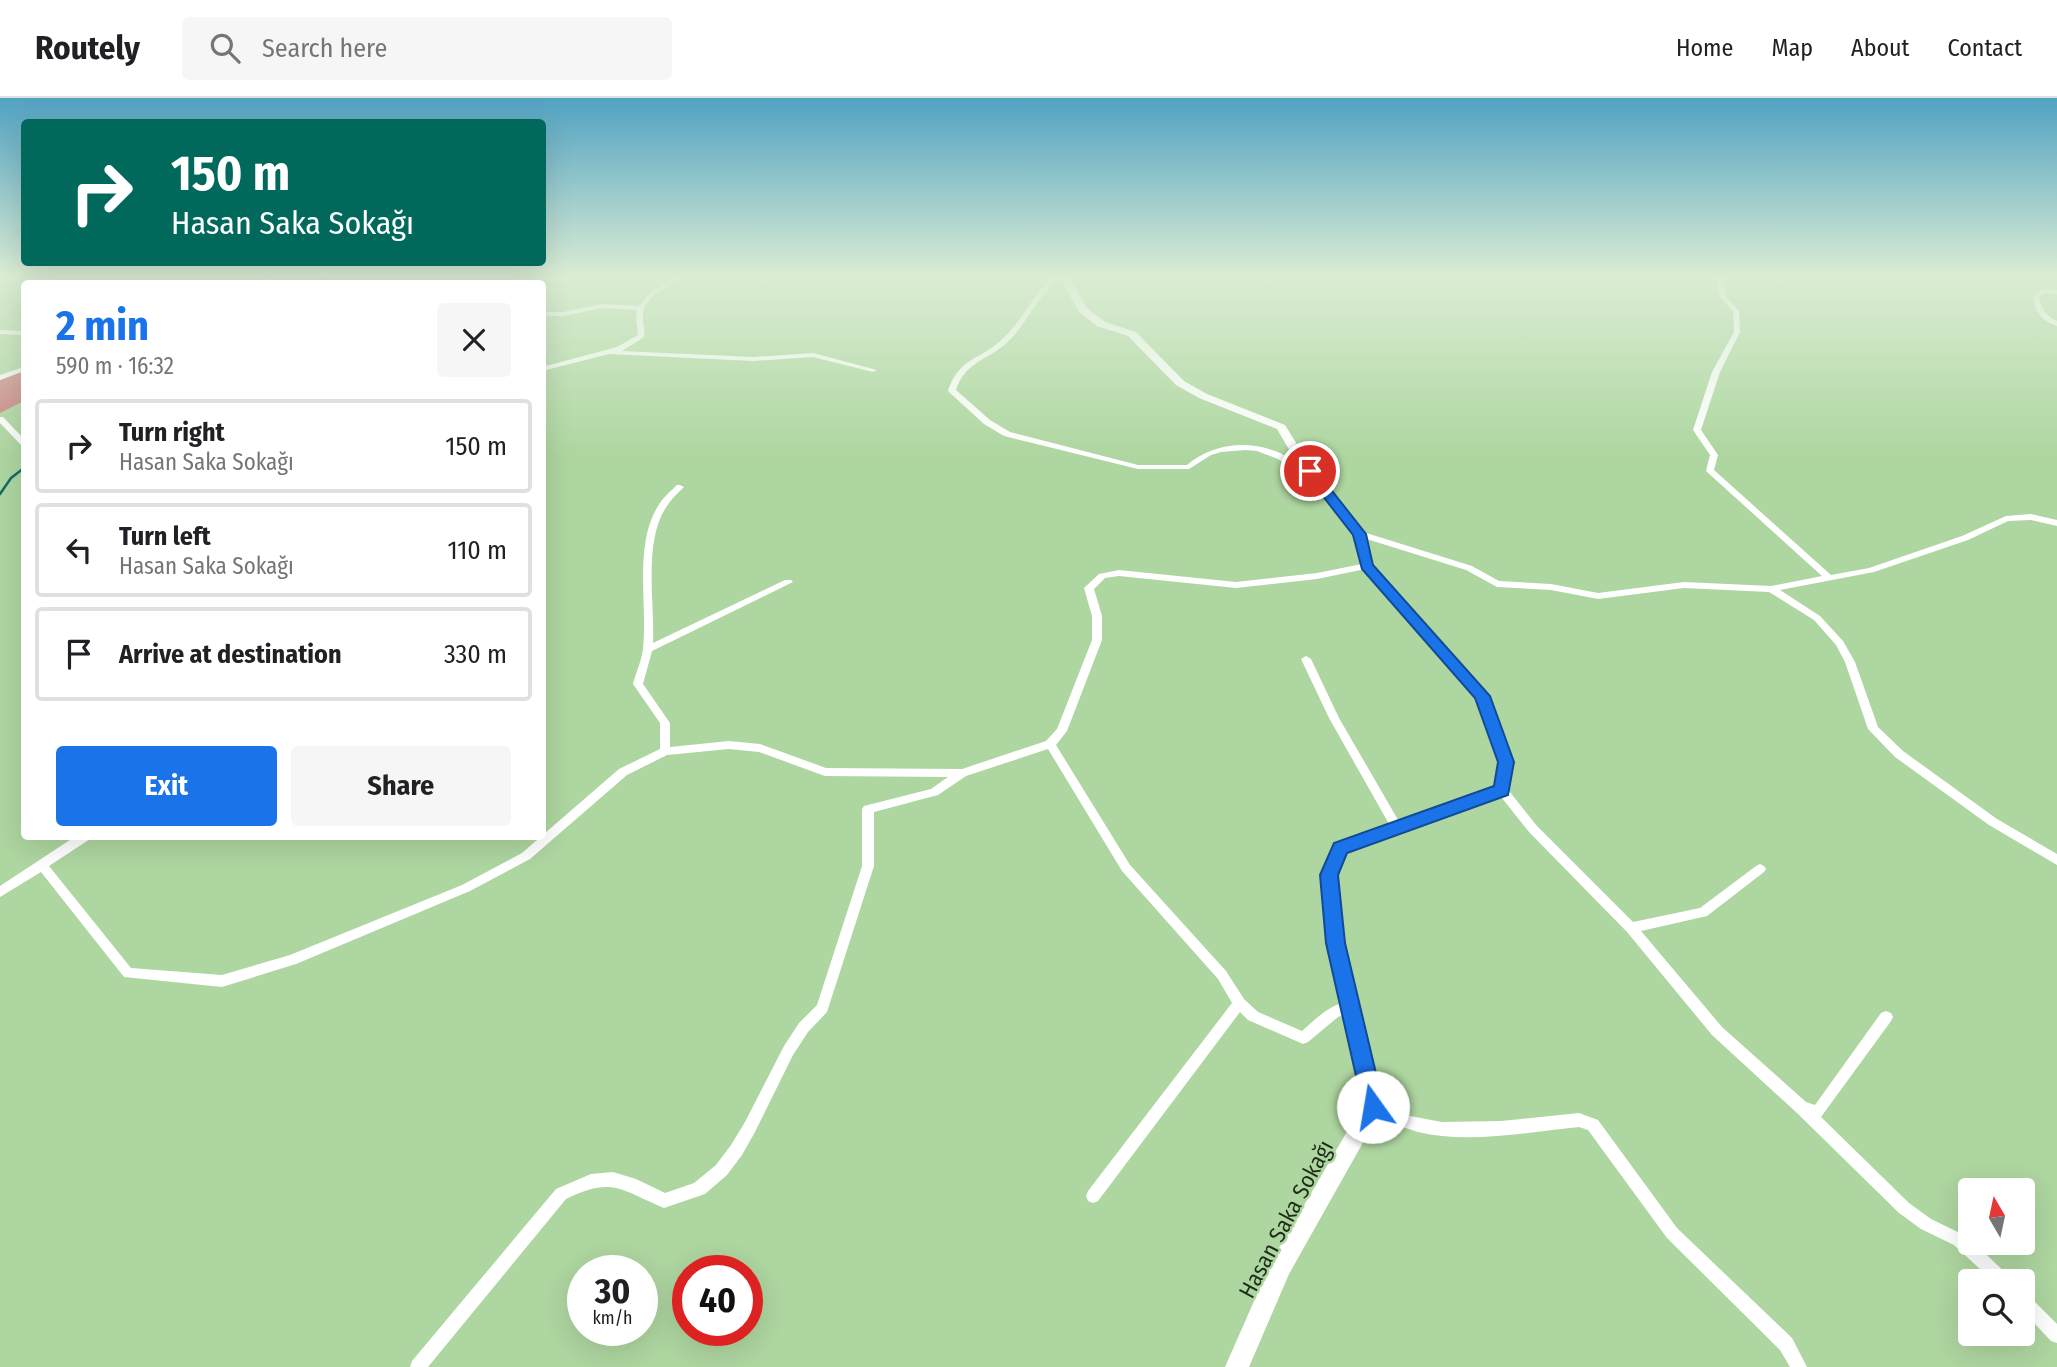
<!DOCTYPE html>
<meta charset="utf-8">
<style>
body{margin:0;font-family:"Fira Sans Condensed",sans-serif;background:#f6f6f6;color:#202124;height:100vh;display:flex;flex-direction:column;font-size:26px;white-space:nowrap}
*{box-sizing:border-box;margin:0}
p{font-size:23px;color:#757577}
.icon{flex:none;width:38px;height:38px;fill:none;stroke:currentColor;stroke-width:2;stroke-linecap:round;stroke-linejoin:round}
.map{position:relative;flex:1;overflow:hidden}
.panel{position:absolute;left:21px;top:182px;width:525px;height:560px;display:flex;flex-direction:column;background:#fff;border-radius:7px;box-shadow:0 7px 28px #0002}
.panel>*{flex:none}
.top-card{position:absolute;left:21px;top:21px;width:525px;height:147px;border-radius:7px;box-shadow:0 7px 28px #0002;background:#00695c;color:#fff;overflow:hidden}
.needle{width:46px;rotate:351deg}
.tools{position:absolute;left:1958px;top:1080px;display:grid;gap:14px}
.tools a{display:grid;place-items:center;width:77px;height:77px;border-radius:7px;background:#fff;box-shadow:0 7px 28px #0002;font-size:35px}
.speed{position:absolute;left:567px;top:1157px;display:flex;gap:14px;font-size:35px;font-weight:700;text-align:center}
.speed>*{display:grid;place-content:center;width:91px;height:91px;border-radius:50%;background:#fff;box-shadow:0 7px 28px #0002;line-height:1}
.speed small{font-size:18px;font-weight:400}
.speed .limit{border:10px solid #d22;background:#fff;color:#111}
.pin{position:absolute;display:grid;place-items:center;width:60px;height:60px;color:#fff;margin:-30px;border:4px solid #fff;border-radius:50%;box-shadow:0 2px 7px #0007}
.me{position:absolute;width:77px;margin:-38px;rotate:347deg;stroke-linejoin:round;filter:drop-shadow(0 0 5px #0008)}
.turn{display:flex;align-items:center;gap:24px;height:147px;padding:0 35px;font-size:32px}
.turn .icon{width:91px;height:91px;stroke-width:2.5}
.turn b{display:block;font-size:49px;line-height:60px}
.round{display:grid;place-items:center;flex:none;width:74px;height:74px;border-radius:7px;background:#f6f6f6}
.summary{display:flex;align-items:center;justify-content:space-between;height:119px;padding:0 35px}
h1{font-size:42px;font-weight:700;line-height:52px;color:#1a73e8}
.primary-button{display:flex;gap:14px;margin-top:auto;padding:14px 35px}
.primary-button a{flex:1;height:80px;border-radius:7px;background:#1a73e8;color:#fff;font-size:28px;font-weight:700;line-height:80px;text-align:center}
.primary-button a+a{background:#f6f6f6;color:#202124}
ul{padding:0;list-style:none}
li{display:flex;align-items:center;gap:21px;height:94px;margin:0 14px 10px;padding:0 21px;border:4px solid #e0e0e0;border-radius:7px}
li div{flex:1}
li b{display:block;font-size:26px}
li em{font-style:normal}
header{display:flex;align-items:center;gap:42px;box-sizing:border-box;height:98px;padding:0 35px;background:#fff;border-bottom:2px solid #e0e0e0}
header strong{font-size:33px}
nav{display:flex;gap:38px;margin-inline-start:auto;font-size:24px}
.search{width:490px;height:63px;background:#f6f6f6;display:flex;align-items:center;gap:18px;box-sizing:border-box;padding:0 24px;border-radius:7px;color:#757577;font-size:26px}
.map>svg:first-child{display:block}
.green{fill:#cb7e80}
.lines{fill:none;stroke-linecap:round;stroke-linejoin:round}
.stream{stroke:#136c68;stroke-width:2.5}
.street{fill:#fff;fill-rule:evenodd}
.secondary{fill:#fff;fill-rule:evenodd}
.route{fill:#1a73e8;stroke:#114b97;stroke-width:2}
.labels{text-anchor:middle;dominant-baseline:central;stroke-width:5;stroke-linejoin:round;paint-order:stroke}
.street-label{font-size:23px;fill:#1f2e19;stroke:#aed6a0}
</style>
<header>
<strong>Routely</strong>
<div class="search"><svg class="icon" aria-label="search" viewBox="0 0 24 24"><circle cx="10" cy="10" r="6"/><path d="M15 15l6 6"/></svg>Search here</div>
<nav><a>Home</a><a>Map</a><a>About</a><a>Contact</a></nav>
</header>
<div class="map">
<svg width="2057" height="1269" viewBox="0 0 2057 1269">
<rect width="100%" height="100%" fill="#aed6a0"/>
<path class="green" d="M24 273V303L0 315V282Z"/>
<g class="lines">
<g class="stream">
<path d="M323 186 327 179"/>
<path d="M0 396 11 380 24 370"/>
</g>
<g class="street">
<path d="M270 179H278L265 186H255Z"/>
<path d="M453 179H459L457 186H451Z"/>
<path d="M674 179H681C668 189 644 198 643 217 642 225 646 232 644 239L622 253 753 259 813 255 877 272 873 274 813 259 753 263 609 256 542 273V269L617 249 638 237 636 220 637 212 603 210 563 218H542V214H563L603 206 639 208 651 194Z"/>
<path d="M1052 179H1059C1052 187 1044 195 1038 204 1027 219 1018 236 1003 248 983 264 965 265 956 292L990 322 1010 334 1138 367H1187C1214 344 1253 341 1284 357 1299 365 1311 376 1324 386V390H1318L1278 361 1257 353 1245 352 1221 354 1211 357 1189 371H1138L1004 338 984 326 949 294 948 292C960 260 977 263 999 244 1021 226 1032 198 1052 179Z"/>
<path d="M1716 179H1722L1726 199 1739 213 1740 234 1720 274 1701 332 1718 357 1714 372 1831 477 1869 470 1962 438 2006 418 2031 416 2057 422V428L2031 422 2008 423 1968 442 1874 474 1780 492 1820 518 1843 543 1855 564 1878 629 1903 653 1997 721 2057 756V767L1989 727 1895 659 1868 631 1845 564 1836 547 1814 522 1769 494 1684 490 1598 501 1551 492 1497 489 1466 472 1357 438 1356 436 1360 433 1363 434 1472 468 1499 483 1551 486 1598 495 1684 484 1771 488 1822 478 1706 373 1710 357 1693 332 1712 274 1734 234 1733 213 1720 199Z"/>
<path d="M2042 191 2057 192V196L2044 195 2039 199C2041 211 2046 218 2057 223V228C2042 223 2035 214 2033 198Z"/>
<path d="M0 232 24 233V237L0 236Z"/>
<path d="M24 269V273L0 282V277Z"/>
<path d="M0 319H3L24 341V347H21L0 325Z"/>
<path d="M677 387H680L684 389C679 394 673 399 669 405 642 440 655 503 653 545L785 482H791L793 484 652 553 643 586 670 625V649L729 643 760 646 826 670 962 671 1046 643 1057 631 1092 542V518L1084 490 1099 476 1119 472 1236 484 1317 475 1367 465 1370 466 1372 468 1370 470 1317 481 1236 490 1119 478 1105 480 1094 491 1102 518V542L1067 633 1056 647 1130 767 1226 873 1244 901 1258 914 1302 933C1316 921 1335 900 1356 905L1357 909 1356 913 1338 919 1308 944 1303 946 1248 922 1240 914 1098 1103 1093 1105 1088 1103 1086 1098 1088 1093 1232 905 1218 881 1122 773 1048 651 966 678 938 697 874 714V768L827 914 808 934 793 957 755 1034 742 1057 727 1077 705 1096 664 1110C621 1092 613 1078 566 1101L428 1269H410L412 1263 556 1091 591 1076 613 1074 636 1081 665 1095 694 1085 716 1067 731 1047 745 1024 784 948 799 925 817 907 862 768V711L864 708 931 691 948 679 825 678 759 654 729 651 667 657 627 677 530 761 470 793 296 866 222 889 124 879 41 774 0 799V788L76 738H91L90 741 49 768 131 870 222 877 290 857 462 787 522 755 619 671 660 651V625L633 586C636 574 642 562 643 550 648 504 632 442 662 402 666 397 672 392 677 387Z"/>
<path d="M1306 558 1311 561 1339 620 1401 727 1403 730 1401 733H1393L1329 620 1301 561Z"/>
<path d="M1502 688 1506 689 1537 728 1633 824 1700 810 1756 768 1760 766 1764 768 1766 771 1764 774 1707 818 1641 833 1722 929 1806 1004 1815 1007 1881 915 1886 913 1891 915 1893 919 1891 923 1821 1019 1909 1105 1931 1121 1964 1137 1970 1142V1144H1973L2009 1178 2012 1183H1993L1954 1147 1921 1131 1899 1115 1797 1015 1712 937 1627 834 1529 734 1498 695 1496 692 1498 689Z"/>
<path d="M1373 1002 1410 1018 1442 1024 1501 1023 1579 1015 1598 1022 1677 1130 1792 1240 1807 1269H1790L1780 1252 1667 1140 1588 1032 1579 1029C1529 1034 1468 1046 1418 1034 1401 1029 1384 1021 1368 1014L1366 1009 1368 1004Z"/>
<path d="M2023 1194 2028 1197 2057 1226V1245L2051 1243 2023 1213Z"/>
</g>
<path class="secondary" d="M1059 179H1069L1087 210 1105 224 1136 234 1184 283 1207 296 1285 327 1303 356 1367 436 1374 467 1487 594 1514 664 1508 696 1347 755 1338 777 1345 845 1383 1009 1289 1176 1249 1269H1225L1273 1160 1362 1008 1327 845 1320 777 1334 745 1494 688 1498 664 1475 600 1362 471 1354 436 1294 360 1277 331 1199 300 1176 287 1128 238 1097 228 1079 214Z"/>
</g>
<linearGradient id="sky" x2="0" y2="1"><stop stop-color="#51a2c2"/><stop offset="0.5" stop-color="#dbedd4"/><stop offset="1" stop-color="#dbedd4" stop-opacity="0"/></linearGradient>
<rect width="2057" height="357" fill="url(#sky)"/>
<path class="route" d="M1305 370H1314L1366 436 1373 467 1490 598 1514 664 1508 697 1347 755 1338 777 1345 845 1384 1009 1381 1016 1373 1019 1366 1016 1363 1009 1326 845 1320 777 1334 745 1494 688 1498 664 1475 600 1362 471 1353 437 1305 375Z"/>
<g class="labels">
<g class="street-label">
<text transform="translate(1286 1121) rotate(-62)">Hasan Saka Sokağı</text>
</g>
</g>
</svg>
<div class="tools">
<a><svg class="needle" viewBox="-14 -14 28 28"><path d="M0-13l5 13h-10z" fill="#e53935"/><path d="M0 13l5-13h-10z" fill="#757577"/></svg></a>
<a><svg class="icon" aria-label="search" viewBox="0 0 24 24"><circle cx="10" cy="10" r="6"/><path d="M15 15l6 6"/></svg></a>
</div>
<div class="speed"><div>30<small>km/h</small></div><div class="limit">40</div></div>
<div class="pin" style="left:1310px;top:373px;background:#d93025"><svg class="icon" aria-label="arrive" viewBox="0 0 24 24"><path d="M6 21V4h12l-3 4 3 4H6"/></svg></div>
<svg class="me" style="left:1373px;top:1009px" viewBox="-20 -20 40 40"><circle r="19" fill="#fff"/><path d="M0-13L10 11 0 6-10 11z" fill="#1a73e8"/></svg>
<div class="top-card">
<div class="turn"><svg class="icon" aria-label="right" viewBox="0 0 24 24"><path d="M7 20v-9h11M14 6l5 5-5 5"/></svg><div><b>150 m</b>Hasan Saka Sokağı</div></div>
</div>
<section class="panel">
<div class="summary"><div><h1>2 min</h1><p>590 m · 16:32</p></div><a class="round"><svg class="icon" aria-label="close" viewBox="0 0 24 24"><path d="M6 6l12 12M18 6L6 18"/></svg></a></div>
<ul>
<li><svg class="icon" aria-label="right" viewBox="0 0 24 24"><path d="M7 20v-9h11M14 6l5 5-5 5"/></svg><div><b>Turn right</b><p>Hasan Saka Sokağı</p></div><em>150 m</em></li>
<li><svg class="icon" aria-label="left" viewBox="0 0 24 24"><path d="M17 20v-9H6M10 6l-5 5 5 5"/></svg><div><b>Turn left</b><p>Hasan Saka Sokağı</p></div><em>110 m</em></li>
<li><svg class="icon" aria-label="arrive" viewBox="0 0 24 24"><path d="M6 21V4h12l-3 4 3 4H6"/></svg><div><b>Arrive at destination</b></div><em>330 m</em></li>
</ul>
<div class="primary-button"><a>Exit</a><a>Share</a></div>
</section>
</div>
